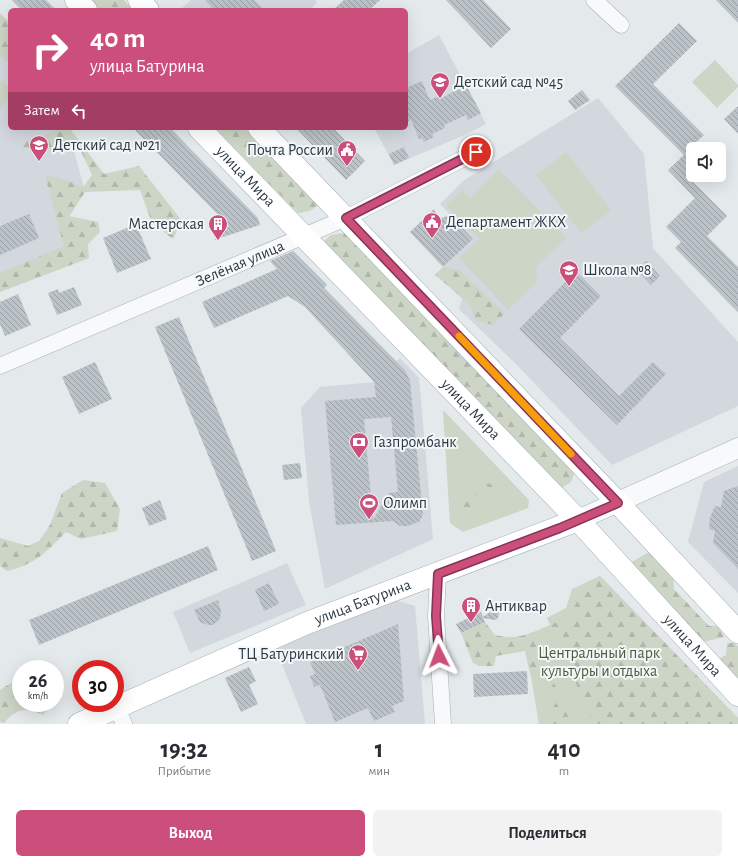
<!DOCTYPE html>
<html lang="ru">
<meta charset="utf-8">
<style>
body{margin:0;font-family:"Alegreya Sans",sans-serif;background:#f2f2f3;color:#2b2b33;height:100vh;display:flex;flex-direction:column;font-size:15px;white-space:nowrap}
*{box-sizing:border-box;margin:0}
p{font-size:13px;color:#7c7c81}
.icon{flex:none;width:22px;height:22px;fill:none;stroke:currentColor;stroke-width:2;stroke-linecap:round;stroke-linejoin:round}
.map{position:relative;height:724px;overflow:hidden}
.sheet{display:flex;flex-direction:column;background:#fff;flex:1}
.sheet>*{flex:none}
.top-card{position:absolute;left:8px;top:8px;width:400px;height:122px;border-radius:6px;box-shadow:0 4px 16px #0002;background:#cc4e7b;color:#fff;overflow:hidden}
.tools{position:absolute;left:686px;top:142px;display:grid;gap:8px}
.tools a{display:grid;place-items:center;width:40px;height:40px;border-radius:6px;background:#fff;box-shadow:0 4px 16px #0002;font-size:20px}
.speed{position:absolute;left:12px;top:660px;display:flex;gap:8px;font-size:20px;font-weight:700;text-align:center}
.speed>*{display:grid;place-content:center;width:52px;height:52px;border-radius:50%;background:#fff;box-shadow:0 4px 16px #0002;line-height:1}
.speed small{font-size:10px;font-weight:400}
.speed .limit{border:6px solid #d22;background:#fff;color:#111}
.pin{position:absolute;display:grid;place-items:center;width:34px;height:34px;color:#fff;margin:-17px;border:2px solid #fff;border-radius:50%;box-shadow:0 1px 4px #0007}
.me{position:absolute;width:44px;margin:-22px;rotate:357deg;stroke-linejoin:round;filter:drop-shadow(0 0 3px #0008)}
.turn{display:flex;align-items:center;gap:14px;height:84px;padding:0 16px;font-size:18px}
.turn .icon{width:52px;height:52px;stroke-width:2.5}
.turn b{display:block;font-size:28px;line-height:34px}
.then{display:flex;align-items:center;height:38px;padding:0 16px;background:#0003;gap:8px;font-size:15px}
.eta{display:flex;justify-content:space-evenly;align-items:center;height:68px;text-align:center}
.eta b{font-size:24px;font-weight:600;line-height:28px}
.button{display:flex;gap:8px;margin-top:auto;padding:8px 16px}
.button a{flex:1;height:46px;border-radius:6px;background:#cc4e7b;color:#fff;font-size:16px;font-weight:600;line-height:46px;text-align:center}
.button a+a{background:#f2f2f3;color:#2b2b33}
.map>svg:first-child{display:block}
.built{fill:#d2d8de}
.green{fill:#cdd5c6}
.forest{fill:url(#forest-firs)}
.building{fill:url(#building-back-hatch);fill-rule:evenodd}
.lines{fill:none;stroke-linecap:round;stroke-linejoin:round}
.minor-casing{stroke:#a9b1b6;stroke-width:17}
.tertiary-casing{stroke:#a9b1b6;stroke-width:21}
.secondary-casing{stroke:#a9b1b6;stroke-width:23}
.primary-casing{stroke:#a4afb7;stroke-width:23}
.minor{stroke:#f7f9fa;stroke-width:16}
.tertiary{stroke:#f7f9fa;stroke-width:20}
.secondary{stroke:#fff;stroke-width:22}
.primary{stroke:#fff;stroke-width:22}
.route-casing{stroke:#853350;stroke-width:10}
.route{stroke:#cc4e7b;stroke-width:7}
.slow{stroke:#f59e0b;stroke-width:7}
.labels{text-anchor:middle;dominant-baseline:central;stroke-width:4;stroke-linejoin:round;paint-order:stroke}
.poi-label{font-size:16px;fill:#2c3a44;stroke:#f4f7f9;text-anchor:start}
.street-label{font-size:16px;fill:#2c3a44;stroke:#f4f7f9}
.park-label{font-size:16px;fill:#485f39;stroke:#f4f7f9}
</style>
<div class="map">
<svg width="738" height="724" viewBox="0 0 738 724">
<defs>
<pattern id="forest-firs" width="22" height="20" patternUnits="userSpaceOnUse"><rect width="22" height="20" fill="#cdd5c6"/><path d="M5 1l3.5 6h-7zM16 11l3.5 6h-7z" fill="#b0b8ab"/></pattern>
<pattern id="building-back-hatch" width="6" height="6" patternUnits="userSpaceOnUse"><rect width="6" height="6" fill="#bbc3c9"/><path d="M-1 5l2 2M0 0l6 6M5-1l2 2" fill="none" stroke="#989fa5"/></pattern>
</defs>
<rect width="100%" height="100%" fill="#e4e9ec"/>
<g class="built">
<path d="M191 0H315L317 2 310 10H180Z"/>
<path d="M439 35 486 124 467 134 394 165 374 128H406V54Z"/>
<path d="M0 40 10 50V128H71L69 132 85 192 69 217 89 258 0 292Z"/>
<path d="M598 98 644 154 653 248 738 342V406L612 465 516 364 459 309 462 299 436 274 473 239 440 204 463 181Z"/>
<path d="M400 358 419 378 433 539 325 589 309 501 301 408 320 387 374 382Z"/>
<path d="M738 466V593L688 542 704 482Z"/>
<path d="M287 563 306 605 190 653 173 612Z"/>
<path d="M388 598 415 606 425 724H306L275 647Z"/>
</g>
<g class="green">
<path d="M715 60 738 85V87L717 108 692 82Z"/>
<path d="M3 80 10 89V99L0 107V82Z"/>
<path d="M566 152 611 210 581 233 536 175Z"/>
<path d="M499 169 566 238 536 267 537 282 508 310 459 258 479 239 446 205 462 190 470 198Z"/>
<path d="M443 410 529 500 528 508 463 532 450 523Z"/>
<path d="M600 576 738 718V724H539L524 636 550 625 547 618 566 608 572 589Z"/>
</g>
<g class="forest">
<path d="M90 0H124L133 10H100Z"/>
<path d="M0 13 10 23V64L0 56Z"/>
<path d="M66 128H75L71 130 104 174 139 166 182 221 173 239 152 223 140 190 85 192 69 216 98 222 100 232 88 244 89 258 0 292V273L64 246 45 176 58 177 83 187 92 175 79 147 59 151 22 148 27 140Z"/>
<path d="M215 128H245L318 205 310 211 298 213Z"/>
<path d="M344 233 575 472 571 482 560 489 322 243 331 235Z"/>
<path d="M443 267 459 270 505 313 493 325 476 321 469 303 435 275Z"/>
<path d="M499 479 503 483 494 494 485 484 494 483 493 480Z"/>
<path d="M83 480 105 483 120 509 117 531 81 539 66 532C45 553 36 564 7 571L0 566V538L28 546 39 541 50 525 62 493Z"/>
<path d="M474 490 477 493 468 515 458 507 461 501 469 502Z"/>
<path d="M649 552 673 577 674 589 709 626H718L724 637 703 642 628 564Z"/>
<path d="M600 576 738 718V724H594L550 625 570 617 585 583Z"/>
<path d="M485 622 495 635C509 638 519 638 533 632L571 724H541L556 703 547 678 530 674 525 651 496 656 494 666H479L473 663 461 633Z"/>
<path d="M727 643H735L738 646V679L719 659 726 655Z"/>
<path d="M55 670 64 688 55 701Z"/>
<path d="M21 677V703H54L43 715C25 707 17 708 4 723L0 722V690Z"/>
</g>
<g class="building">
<path d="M12 0H46L56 10H22Z"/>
<path d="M205 0H254L264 10H214Z"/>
<path d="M344 0H380L369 10H333Z"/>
<path d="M446 0H483L511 29 491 48Z"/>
<path d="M716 0H738V23Z"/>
<path d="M679 23 697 41 653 84 704 135 693 145V182L727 216 707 236 738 267V312L675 248 681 242 666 227 695 198 668 170 684 155 615 86Z"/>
<path d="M422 81 430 100 441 95 442 98 466 85 481 113 468 120 466 115 444 125 445 128 432 134 434 137 424 142 422 138 419 139 411 120 406 122V88Z"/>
<path d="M582 90 590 100 575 110 568 101Z"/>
<path d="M738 106V134L724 119Z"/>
<path d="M133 128H170L258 218 260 225 214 240 229 226Z"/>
<path d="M296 128H333L365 161 346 180Z"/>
<path d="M404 147 409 158 394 165 389 154Z"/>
<path d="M434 209 439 219 450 215 473 239 443 267 410 232Z"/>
<path d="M29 214 39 238 0 255V226Z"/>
<path d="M136 224 151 259 117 273 103 238Z"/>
<path d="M293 251 327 285 324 288 405 370 410 381 423 515 419 522 407 526H400L393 521 336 525 325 401 376 397 374 382 305 307 288 296 214 328 202 302 277 269 270 261ZM391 417 398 492 389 493 373 520 364 419Z"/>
<path d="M646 261 660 276 651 285 637 270Z"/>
<path d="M576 271 601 296 560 338 619 396 653 362 666 374 617 425 519 329Z"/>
<path d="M74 287 82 305 57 315 48 293 58 289 59 293Z"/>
<path d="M18 294 31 325 5 336 0 324V302Z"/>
<path d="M179 317 276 551 252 561 155 327Z"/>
<path d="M95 362 112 399 79 414 62 377Z"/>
<path d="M300 463 302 478 284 480 282 465Z"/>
<path d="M738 486V569L713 543 715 531 709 529 710 517 715 506 721 507 724 491Z"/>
<path d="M160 500 167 519 149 526 142 508Z"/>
<path d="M208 546 218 570 39 645 29 620Z"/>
<path d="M269 583 279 604 264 611 255 590Z"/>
<path d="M218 600 221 611 220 619 213 625H208L200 622 194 610Z"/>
<path d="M494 609 497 610 499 613 498 618 495 620 483 618 485 622 461 633 456 624 481 612 483 617Z"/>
<path d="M398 624 404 701 392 706 395 712 374 721 368 708 335 722 320 685 314 687 310 676 315 674 310 662Z"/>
<path d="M249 667 256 681 249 685 258 704 241 712 225 678Z"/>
<path d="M527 671 528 694 474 697 473 674Z"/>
</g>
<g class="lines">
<g class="minor-casing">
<g id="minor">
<path d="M594 0 621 25"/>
<path id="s1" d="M0 366 346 218 476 152"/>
<path d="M438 574 436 616 443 724"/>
<path d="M117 708 124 724"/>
</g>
</g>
<g class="tertiary-casing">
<path id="tertiary" d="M578 520 738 448"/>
</g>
<g class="secondary-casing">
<g id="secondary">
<path id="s2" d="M79 724 307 623 578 520"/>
</g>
</g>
<g class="primary-casing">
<g id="primary">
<path d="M76 0 86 10"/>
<path d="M139 0 148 10"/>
<path id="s3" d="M199 128 578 520 738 695"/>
<path d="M259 128 618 503 738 632"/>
</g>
</g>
<use href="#minor" class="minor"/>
<use href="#tertiary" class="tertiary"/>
<use href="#secondary" class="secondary"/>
<use href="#primary" class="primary"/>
</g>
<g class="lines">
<g class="route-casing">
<path id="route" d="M439 656 436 616 438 574 560 528 618 503 346 218 476 152"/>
</g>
<use href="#route" class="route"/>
<path class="slow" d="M459 336 571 454"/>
</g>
<defs>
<g id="school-pin" transform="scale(1)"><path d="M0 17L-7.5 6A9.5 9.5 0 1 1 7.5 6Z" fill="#cc4e7b" stroke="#f4f7f9"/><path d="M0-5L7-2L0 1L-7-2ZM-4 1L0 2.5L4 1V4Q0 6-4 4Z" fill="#fff"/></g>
<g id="civic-pin" transform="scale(1)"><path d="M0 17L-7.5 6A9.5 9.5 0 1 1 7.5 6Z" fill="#cc4e7b" stroke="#f4f7f9"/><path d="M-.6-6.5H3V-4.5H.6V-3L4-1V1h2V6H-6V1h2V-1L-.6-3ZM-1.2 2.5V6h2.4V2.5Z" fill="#fff"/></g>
<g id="building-pin" transform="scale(1)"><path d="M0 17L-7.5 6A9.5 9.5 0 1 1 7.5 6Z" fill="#cc4e7b" stroke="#f4f7f9"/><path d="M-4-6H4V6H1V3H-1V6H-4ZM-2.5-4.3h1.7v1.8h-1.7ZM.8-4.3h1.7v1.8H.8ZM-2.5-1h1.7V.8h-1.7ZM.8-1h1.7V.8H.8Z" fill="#fff"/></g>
<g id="bank-pin" transform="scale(1)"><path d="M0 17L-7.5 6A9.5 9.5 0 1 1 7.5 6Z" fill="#cc4e7b" stroke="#f4f7f9"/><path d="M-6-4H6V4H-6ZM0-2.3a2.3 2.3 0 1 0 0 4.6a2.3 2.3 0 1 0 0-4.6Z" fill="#fff"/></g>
<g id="stadium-pin" transform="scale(1)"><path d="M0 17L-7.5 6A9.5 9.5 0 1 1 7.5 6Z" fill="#cc4e7b" stroke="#f4f7f9"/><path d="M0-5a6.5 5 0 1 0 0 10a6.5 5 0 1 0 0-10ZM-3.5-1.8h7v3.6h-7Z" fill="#fff"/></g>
<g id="supermarket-pin" transform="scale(1)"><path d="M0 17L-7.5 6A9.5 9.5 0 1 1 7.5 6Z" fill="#cc4e7b" stroke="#f4f7f9"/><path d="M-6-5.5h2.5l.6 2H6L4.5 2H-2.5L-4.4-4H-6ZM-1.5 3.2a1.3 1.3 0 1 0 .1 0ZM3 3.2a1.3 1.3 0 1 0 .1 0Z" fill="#fff"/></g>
</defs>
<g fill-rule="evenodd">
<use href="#school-pin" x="440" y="82"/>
<use href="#school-pin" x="39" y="145"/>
<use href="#civic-pin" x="347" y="150"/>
<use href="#civic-pin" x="432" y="222"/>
<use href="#building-pin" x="218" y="224"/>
<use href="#school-pin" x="569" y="270"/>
<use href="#bank-pin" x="359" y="442"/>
<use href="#stadium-pin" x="369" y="503"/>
<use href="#building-pin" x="471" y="606"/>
<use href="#supermarket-pin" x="358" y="654"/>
</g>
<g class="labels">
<g class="poi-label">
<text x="454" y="82">Детский сад №45</text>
<text x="53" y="145">Детский сад №21</text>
<text x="333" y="150" text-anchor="end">Почта России</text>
<text x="446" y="222">Департамент ЖКХ</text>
<text x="204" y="224" text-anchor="end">Мастерская</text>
<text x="583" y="270">Школа №8</text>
<text x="373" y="442">Газпромбанк</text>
<text x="383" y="503">Олимп</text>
<text x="485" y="606">Антиквар</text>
<text x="344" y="654" text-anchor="end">ТЦ Батуринский</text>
</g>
<g class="street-label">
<text stroke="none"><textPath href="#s3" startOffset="67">улица Мира</textPath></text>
<text stroke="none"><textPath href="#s1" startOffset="261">Зелёная улица</textPath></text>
<text stroke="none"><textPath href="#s3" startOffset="391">улица Мира</textPath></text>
<text stroke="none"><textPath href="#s2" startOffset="309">улица Батурина</textPath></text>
<text stroke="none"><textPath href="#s3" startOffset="715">улица Мира</textPath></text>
</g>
<g class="park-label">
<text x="599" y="653">Центральный парк<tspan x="599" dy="18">культуры и отдыха</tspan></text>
</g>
</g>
</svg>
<div class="tools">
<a><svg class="icon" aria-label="sound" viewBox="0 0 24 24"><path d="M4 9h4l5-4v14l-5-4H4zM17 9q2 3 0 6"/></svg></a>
</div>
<div class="speed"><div>26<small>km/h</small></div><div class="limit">30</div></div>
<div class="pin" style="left:476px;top:152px;background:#d93025"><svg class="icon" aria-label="arrive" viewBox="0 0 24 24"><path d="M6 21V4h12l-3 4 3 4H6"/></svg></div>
<svg class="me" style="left:439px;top:656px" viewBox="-20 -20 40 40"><path d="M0-17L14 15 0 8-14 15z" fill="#cc4e7b" stroke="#fff" stroke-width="4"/></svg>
<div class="top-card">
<div class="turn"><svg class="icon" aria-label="right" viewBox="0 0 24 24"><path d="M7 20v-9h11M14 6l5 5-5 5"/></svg><div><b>40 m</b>улица Батурина</div></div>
<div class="then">Затем<svg class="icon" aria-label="left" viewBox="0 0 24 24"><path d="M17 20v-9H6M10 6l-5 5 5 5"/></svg></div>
</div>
</div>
<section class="sheet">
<div class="eta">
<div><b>19:32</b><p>Прибытие</p></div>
<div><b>1</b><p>мин</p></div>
<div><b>410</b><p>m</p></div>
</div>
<div class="button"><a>Выход</a><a>Поделиться</a></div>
</section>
